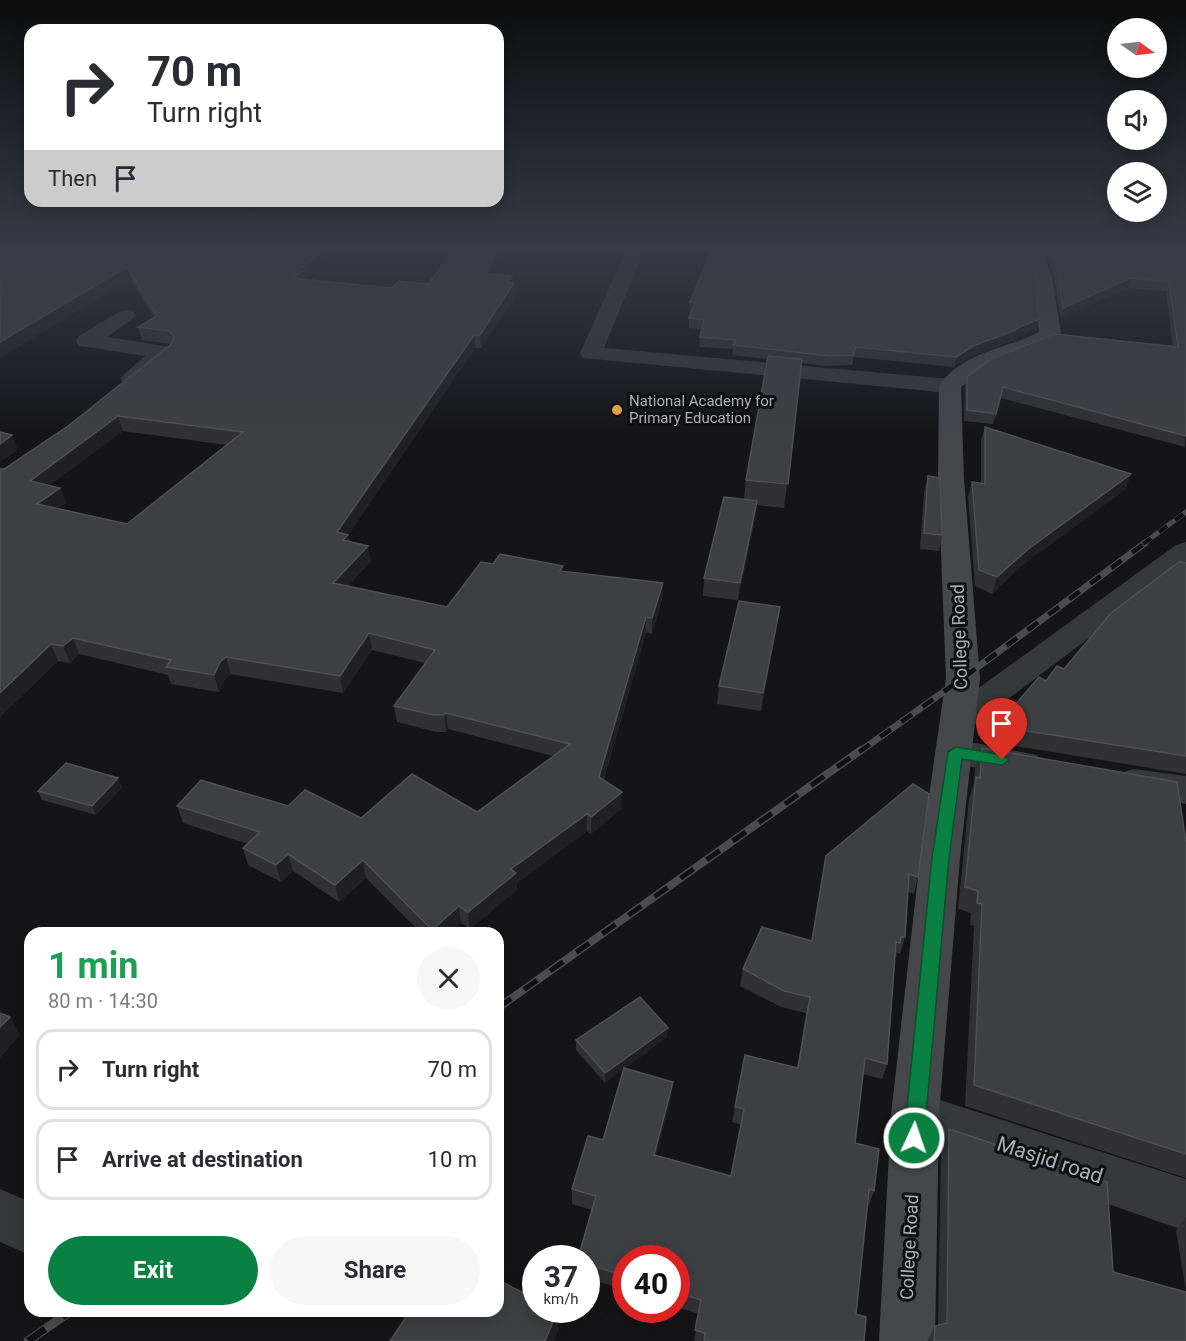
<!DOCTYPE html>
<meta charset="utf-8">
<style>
body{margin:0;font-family:Roboto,sans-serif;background:#f7f7f7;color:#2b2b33;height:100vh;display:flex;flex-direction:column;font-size:22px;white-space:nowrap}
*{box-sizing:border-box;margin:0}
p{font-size:20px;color:#7c7c81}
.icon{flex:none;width:33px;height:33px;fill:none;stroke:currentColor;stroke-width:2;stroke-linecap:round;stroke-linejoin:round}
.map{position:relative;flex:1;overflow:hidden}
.side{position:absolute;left:24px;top:927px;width:480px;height:390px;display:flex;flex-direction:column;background:#fff;border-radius:18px;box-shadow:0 3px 15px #0003}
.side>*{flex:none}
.top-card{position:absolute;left:24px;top:24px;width:480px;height:183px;border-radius:18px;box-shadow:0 3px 15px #0003;background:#fff;color:#2b2b33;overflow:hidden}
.needle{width:39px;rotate:104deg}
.tools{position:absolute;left:1107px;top:18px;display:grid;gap:12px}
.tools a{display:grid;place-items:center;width:60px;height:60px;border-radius:50%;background:#fff;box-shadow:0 3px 15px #0003;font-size:30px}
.speed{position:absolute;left:522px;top:1245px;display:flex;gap:12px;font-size:30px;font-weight:700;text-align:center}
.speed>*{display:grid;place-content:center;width:78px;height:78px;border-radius:50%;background:#fff;box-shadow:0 3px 15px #0003;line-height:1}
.speed small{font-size:15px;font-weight:400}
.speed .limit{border:9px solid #d22;background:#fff;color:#111}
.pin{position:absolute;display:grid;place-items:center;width:51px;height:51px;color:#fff;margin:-62px -26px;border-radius:50% 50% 50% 0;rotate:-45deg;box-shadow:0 0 6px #0007}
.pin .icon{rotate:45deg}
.me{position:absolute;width:66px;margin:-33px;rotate:3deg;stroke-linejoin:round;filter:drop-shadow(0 0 4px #0008)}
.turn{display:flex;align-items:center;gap:21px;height:126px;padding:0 24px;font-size:27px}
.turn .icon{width:78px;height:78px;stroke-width:2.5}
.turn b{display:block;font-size:42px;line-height:51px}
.then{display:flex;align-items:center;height:57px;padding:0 24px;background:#0003;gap:12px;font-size:22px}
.round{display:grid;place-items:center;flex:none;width:63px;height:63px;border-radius:32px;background:#f7f7f7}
.head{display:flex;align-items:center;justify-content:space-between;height:102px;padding:0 24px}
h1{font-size:36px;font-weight:700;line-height:45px;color:#1e9e55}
.action{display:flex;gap:12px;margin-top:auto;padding:12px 24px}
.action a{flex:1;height:69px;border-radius:36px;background:#0b8043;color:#fff;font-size:24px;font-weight:700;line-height:69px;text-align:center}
.action a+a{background:#f7f7f7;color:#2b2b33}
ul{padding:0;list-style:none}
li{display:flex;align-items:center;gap:18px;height:81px;margin:0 12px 9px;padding:0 12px;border:3px solid #e1e1e2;border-radius:18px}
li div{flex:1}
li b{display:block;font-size:22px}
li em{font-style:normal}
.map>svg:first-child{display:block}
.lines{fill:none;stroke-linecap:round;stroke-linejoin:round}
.street{fill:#37383b;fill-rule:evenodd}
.secondary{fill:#45474b;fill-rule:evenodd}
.rail-far3-casing{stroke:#4a4c50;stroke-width:5}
.rail-far2-casing{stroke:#4a4c50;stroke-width:7}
.rail-far1-casing{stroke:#4a4c50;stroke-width:8}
.rail-casing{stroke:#4a4c50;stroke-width:9}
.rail-far3{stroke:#101012;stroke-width:4;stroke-dasharray:10;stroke-linecap:butt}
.rail-far2{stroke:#101012;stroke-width:4.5;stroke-dasharray:13;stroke-linecap:butt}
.rail-far1{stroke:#101012;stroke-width:5;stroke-dasharray:16;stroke-linecap:butt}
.rail{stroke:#101012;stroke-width:7;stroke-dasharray:21;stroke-linecap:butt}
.wall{fill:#313134;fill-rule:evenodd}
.shaded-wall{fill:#202022}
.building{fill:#3e3f42;stroke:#4f5054;stroke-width:1.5;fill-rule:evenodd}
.route{fill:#0b8043;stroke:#07532c;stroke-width:1.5}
.poi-dot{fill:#dba349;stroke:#101012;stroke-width:2}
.labels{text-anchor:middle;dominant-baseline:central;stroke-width:6;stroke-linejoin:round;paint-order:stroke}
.far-poi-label{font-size:15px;fill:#a9adb5;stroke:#101012;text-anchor:start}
.street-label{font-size:18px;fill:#a9adb5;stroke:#101012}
.near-street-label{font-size:21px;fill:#a9adb5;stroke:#101012}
</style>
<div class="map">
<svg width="1186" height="1341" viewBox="0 0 1186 1341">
<rect width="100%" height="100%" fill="#151517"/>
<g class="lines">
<g class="street">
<path d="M627 248H645L604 348 950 379 958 381 961 386 958 391 950 393 583 358 580 353Z"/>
<path d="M126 310 133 312 136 316 107 337 164 346 172 347 175 352C165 366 141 387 123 383L120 378 145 356 87 347 79 346 76 341 79 336 119 312Z"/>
<path d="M1186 542V565L971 727 959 731 947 727 942 719 947 711 1176 545Z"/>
<path d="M955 739 1037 755 1042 764 1037 773 1024 777 942 761 937 752 942 743Z"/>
<path d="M1134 769 1186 776V804L1121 791 1116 782 1121 773Z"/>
<path d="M915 1092 1186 1179V1231L898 1131 891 1115 898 1099Z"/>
<path d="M0 1189 30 1202V1255L0 1242Z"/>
</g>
<path class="secondary" d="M1024 248H1042L1052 277 1061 334 1052 342 989 366 961 387 964 479 980 678 960 858 939 1115 935 1341H879L891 1115 920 858 946 678 938 479 939 386C963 351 1005 350 1039 332L1034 277Z"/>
<g class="rail-far3-casing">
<path id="rail-far3" d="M1143 544 1186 512"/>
</g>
<g class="rail-far2-casing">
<path id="rail-far2" d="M859 752 963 678 1145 543"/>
</g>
<g class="rail-far1-casing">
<path id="rail-far1" d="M498 1008 861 750"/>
</g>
<g class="rail-casing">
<path id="rail" d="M28 1341 71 1311"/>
</g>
<use href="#rail-far3" class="rail-far3"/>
<use href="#rail-far2" class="rail-far2"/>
<use href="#rail-far1" class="rail-far1"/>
<use href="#rail" class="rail"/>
</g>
<g class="wall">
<path d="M0 248 391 288 428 284 508 252 493 274 513 283 515 296 481 348H475L348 535 350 542 368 546 371 561 348 586 447 607 493 564 563 571 662 599 652 634 646 633 604 779 621 809 591 834 587 831 517 883V890L470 929 461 923 450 933H421L366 878 339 902 293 871 281 882 248 865 243 848 248 844 183 823 177 806H288L361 818 477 812 553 756 448 729 446 732H436L397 722 394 706 425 663 372 650 343 693 231 674 225 679 219 692 171 684 168 675 79 654 70 663 58 661 0 717 4 469 68 426 170 344 142 340 138 327 154 318 131 279ZM123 431 227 445 127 524 58 508 66 503 60 488 49 485Z"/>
<path d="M1043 248H1186L1185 447 1001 398 993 424 964 421 965 387 967 377 1173 347 1166 291 1128 288 1061 318 1054 276Z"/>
<path d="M690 302 1036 328 1015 338 1014 340 971 356 954 367 854 357 852 365 828 366 802 363 784 508 756 505 755 518 738 600 703 596 704 578 744 499 746 480 767 359 732 355 733 349 699 347 700 337 702 329 689 328V318L692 312H689Z"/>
<path d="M985 427 1126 489 1022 565 992 594 975 586 968 497 972 482 981 483V441Z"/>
<path d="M928 476 942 535 939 551 920 549 924 492Z"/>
<path d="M1186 563V774L997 743 999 728 1004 712 1014 706 1046 681 1064 669Z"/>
<path d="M780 607 777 625 761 711 717 704 719 686Z"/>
<path d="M982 748 1186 843V1178L965 1106 974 926 970 925 971 913 958 909 969 799 974 782 975 769Z"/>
<path d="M913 784 918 877 914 894 908 892 905 937 900 954 897 953 895 959 887 1064 882 1079 863 1074 855 1143 874 1191 869 1206 868 1205 856 1314 864 1341H694L699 1314 676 1307V1258H626V1290L586 1278V1258L592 1210 572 1204V1189L603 1140 624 1068 605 1083 576 1050V1040L667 1037 625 1068 671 1097 656 1155 731 1176 741 1125 732 1122 735 1107 797 1068 806 1013 781 1007 740 986 743 969 811 941 826 856Z"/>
<path d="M122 787 96 815 42 800 38 791Z"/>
<path d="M949 1129 1113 1272 1186 1292 1176 1230 1186 1217V1341L938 1325 941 1150Z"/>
<path d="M935 1326 934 1341H927Z"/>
</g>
<g class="shaded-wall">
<path d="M328 248H346L304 280 292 278 298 270Z"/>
<path d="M502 248H508V252L485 286V273Z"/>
<path d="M127 267 131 279 0 358V342Z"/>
<path d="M512 276 513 285 514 283 515 296 481 348 480 335 507 282Z"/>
<path d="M1131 278 1128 288 1061 318 1063 308Z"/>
<path d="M1039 319 1036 328 1015 338 1014 340 971 356 954 367 956 357 973 346Z"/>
<path d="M474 335 475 348 348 535 351 551 337 532Z"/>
<path d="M118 416 123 431 35 496 30 481Z"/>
<path d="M12 435 18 450 0 462V444Z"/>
<path d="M1131 474 1126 489 1022 565 992 594 997 577 1027 550Z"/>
<path d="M60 488 66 503 43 519 37 504Z"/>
<path d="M757 501 755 518 738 600 740 583Z"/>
<path d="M368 546 371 561 336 599 333 583Z"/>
<path d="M663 583 662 599 652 634V618Z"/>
<path d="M780 607 777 625 761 711 763 693Z"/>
<path d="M646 617V633L599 794V777Z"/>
<path d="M369 633 372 650 343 693 340 676Z"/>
<path d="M73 638 79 654 70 663 63 646Z"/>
<path d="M51 644 58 661 0 717V693Z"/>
<path d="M226 657 231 674 225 679 219 692 214 675 220 662Z"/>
<path d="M446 713 448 729 446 732 444 715Z"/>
<path d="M118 778 122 787 96 815 92 806Z"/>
<path d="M622 792 621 809 591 834V817Z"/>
<path d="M587 814V831L517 883V890L470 929 468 912 511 869Z"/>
<path d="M288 854 293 871 281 882 276 865Z"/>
<path d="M363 860 366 878 339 902 335 885Z"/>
<path d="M459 906 461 923 450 933H432V930Z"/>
<path d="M10 1017 20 1035 0 1058V1027Z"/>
<path d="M668 1028 667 1037 605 1083V1073Z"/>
<path d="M673 1082 671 1097 653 1170 654 1155Z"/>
<path d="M558 1310 559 1329 554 1341H545Z"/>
</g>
<g class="building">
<path d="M0 248H328L298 270 303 271 292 278 391 288 399 281 428 284 456 248H502L485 273 512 276 507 282 514 283 480 335H474L337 532 348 535 343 540 368 546 333 583 447 607 481 562 493 564 500 554 563 566 560 571 663 583 652 618 646 617 599 777 622 792 591 817 587 814 511 869 516 873 468 912 459 906 432 930 363 860 335 885 288 854 276 865 243 848 260 832 177 806 201 780 288 806 305 790 361 818 412 774 477 812 570 744 446 713 444 715H434L394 706 435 650 369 633 340 676 226 657 220 662 214 675 166 667 171 660 73 638 63 646 51 644 0 693V469H4L68 426 170 345 174 337 169 331 138 327 157 316 127 267 0 342ZM118 416 243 432 127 524 37 504 60 488 30 481Z"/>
<path d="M712 248H1027L1034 268 1039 319 1013 330H1016L973 346 956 357 856 347 853 355 829 356 733 345 736 340 700 337 704 320 689 318 695 303 690 302Z"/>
<path d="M1049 248H1186V436L1003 387 996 414 967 410V377L993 358 1055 334 1178 347 1169 282 1131 278 1063 308 1057 267Z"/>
<path d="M768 356 802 359 788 484 746 480Z"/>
<path d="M985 427 1131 474 1027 550 997 577 979 570 972 482 985 484Z"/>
<path d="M0 432 12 435 0 444Z"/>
<path d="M928 476 940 478 942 535 924 533Z"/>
<path d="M724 497 757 501 740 583 704 578Z"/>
<path d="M1179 562 1186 563V756L1002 727 1004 712 1014 706 1039 677 1046 681 1057 666 1064 669 1111 613Z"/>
<path d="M739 601 780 607 763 693 719 686Z"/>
<path d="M982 748 1177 782 1186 843V1154L974 1085 982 904 977 903 978 891 965 887 976 777 980 778Z"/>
<path d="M66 763 118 778 92 806 38 791Z"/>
<path d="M913 784 929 794 918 877 909 874 905 937H901L900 943 896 942 887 1064 865 1058 855 1143 879 1149 874 1191 869 1189 856 1314 866 1317 864 1341H704L705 1333 695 1330 701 1300 676 1292V1258H626V1276L586 1264V1258H578L596 1196 572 1189 588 1136 603 1140 624 1068 673 1082 654 1155 731 1176 744 1109 735 1107 745 1055 798 1068 810 997 784 991 743 969 762 927 812 941 826 856Z"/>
<path d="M640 997 668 1028 605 1073 576 1040Z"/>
<path d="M0 1013 10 1017 0 1027Z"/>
<path d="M949 1129 1107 1182 1113 1272 1186 1292V1341H934L935 1326 947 1323Z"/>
<path d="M498 1280 536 1299V1310H558L545 1341H390L410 1311H498Z"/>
</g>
<linearGradient id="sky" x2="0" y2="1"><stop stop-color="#0c0c0d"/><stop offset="0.57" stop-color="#353b47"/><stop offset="1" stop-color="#353b47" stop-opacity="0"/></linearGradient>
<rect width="1186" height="436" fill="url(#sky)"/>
<path class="route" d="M956 747 1002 755 1009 760 1002 765 962 759 949 858 924 1138 921 1145 914 1148 907 1145 904 1138 932 858 948 752Z"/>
<circle class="poi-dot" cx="617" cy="410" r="6"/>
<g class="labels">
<g class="far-poi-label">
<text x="629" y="401">National Academy for<tspan x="629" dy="17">Primary Education</tspan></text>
</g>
<g class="street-label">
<text transform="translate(959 637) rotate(-92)">College Road</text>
<text transform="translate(909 1247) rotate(-87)">College Road</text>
</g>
<g class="near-street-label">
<text transform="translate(1050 1160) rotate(18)">Masjid road</text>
</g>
</g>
</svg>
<div class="tools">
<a><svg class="needle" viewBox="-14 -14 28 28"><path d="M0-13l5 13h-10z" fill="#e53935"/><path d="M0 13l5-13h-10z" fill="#7c7c81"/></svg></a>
<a><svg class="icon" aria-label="sound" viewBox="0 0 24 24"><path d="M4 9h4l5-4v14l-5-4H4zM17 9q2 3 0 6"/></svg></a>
<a><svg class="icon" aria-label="layers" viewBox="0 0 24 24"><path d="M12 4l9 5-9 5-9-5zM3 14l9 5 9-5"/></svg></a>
</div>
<div class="speed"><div>37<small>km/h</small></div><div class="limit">40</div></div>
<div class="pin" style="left:1002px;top:760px;background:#d93025"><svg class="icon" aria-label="arrive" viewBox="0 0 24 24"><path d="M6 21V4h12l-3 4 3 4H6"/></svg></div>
<svg class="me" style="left:914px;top:1138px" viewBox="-20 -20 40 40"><circle r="17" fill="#0b8043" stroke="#fff" stroke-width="3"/><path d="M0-11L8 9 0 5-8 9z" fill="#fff"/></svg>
<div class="top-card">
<div class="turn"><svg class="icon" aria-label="right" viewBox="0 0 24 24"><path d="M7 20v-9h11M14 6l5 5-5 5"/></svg><div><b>70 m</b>Turn right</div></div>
<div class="then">Then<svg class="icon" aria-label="arrive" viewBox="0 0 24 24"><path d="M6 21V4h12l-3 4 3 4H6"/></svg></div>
</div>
<section class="side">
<div class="head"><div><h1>1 min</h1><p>80 m · 14:30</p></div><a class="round"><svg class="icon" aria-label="close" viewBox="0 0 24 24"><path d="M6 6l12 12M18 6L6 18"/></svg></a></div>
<ul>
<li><svg class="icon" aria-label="right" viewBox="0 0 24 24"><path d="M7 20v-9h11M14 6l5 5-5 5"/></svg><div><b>Turn right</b></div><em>70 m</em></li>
<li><svg class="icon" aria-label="arrive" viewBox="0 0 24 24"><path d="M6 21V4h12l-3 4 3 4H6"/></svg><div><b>Arrive at destination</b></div><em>10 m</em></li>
</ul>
<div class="action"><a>Exit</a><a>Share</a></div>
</section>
</div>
